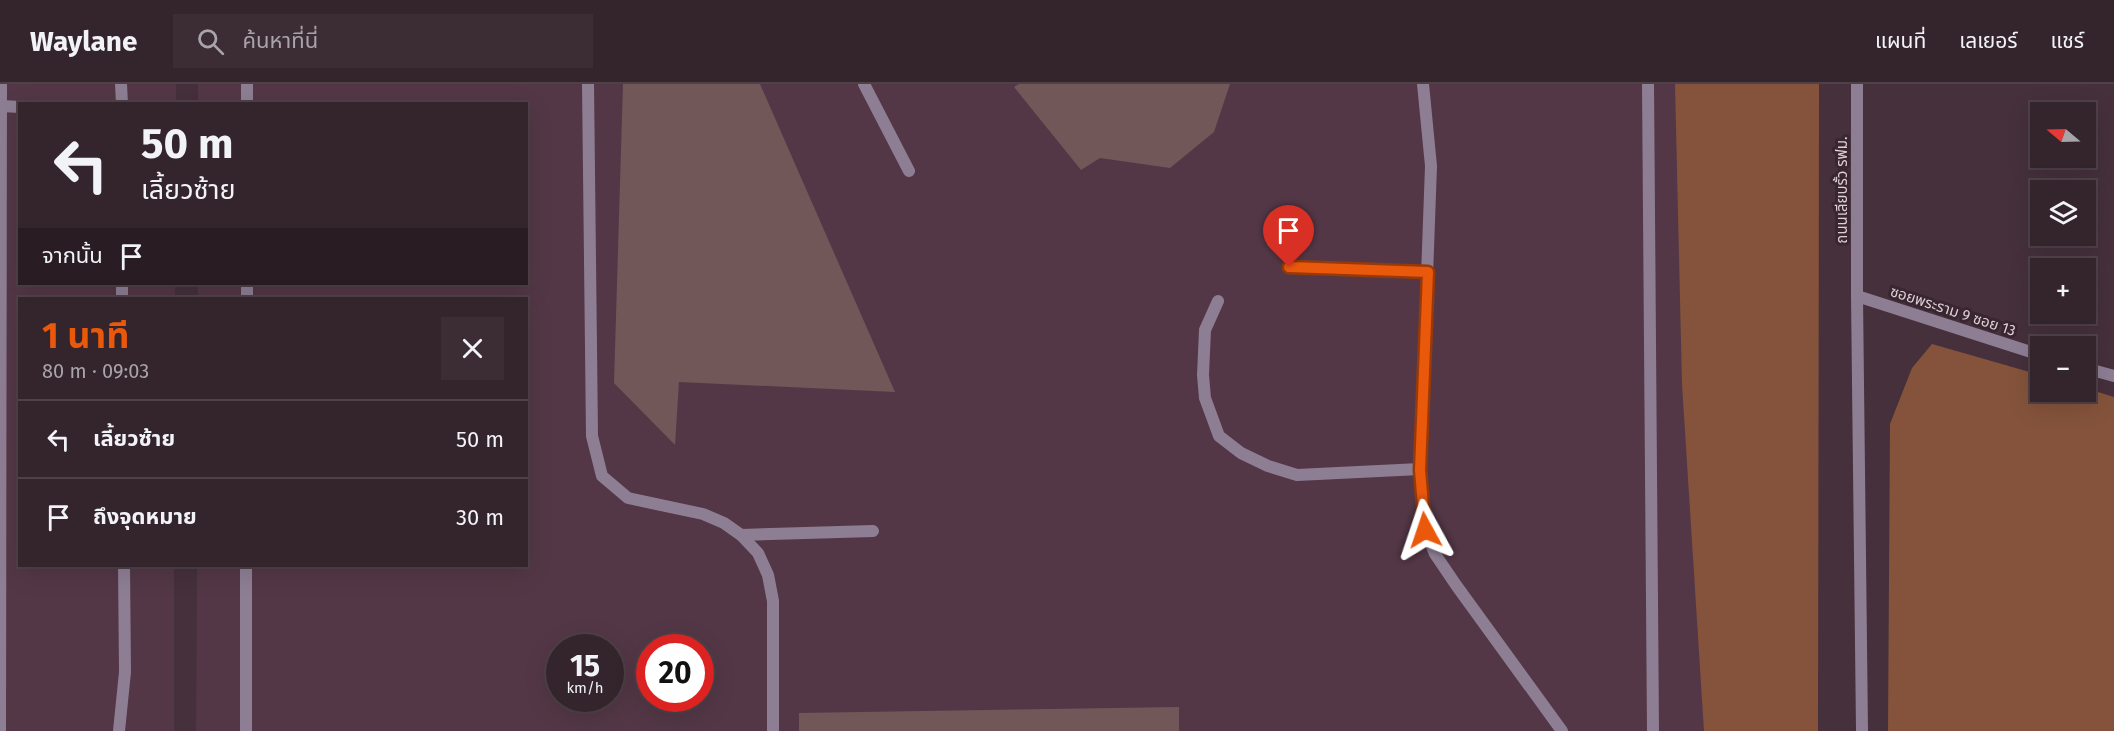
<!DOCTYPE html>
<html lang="th">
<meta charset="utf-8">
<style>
body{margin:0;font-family:"Fira Sans","Noto Sans Thai",sans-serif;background:#3c2c34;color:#f1f3f6;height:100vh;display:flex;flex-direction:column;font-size:22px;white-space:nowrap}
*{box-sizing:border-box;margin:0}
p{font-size:20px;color:#a9a4a9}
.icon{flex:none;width:33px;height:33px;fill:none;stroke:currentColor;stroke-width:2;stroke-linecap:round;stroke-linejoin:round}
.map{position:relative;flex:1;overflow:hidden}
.details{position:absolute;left:18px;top:213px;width:510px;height:270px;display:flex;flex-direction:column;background:#34242c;border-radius:0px;box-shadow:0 6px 24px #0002,0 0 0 2px #4e4148}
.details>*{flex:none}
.guide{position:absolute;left:18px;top:18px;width:510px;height:183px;border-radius:0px;box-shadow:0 6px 24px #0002,0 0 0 2px #4e4148;background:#34242c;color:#f1f3f6;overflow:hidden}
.needle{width:39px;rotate:289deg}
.fabs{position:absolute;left:2030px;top:18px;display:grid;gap:12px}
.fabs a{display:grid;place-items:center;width:66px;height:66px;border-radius:0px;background:#34242c;box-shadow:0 6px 24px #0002,0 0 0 2px #4e4148;font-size:30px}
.speed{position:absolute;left:546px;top:550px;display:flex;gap:12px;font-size:30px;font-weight:700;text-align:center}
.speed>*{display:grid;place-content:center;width:78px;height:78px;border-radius:50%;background:#34242c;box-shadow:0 6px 24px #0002,0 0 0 2px #4e4148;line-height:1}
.speed small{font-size:15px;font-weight:400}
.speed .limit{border:9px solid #d22;background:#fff;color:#111}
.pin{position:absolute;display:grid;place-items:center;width:51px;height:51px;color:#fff;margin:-62px -26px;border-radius:50% 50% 50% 0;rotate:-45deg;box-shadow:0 0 6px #0007}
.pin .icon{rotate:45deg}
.me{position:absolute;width:66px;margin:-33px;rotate:355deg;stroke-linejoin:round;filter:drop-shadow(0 0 4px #0008)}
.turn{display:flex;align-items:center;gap:21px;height:126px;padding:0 24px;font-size:27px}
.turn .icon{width:78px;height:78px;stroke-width:2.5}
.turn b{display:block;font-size:42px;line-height:51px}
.then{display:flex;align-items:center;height:57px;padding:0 24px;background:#0003;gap:12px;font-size:22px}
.round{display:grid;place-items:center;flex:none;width:63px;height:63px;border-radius:0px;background:#3c2c34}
.headline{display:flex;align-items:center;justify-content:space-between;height:102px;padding:0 24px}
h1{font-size:36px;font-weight:700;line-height:45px;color:#ea580c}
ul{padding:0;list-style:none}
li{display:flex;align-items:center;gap:18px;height:78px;padding:0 24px;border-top:2px solid #4e4148}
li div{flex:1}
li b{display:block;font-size:22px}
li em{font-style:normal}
header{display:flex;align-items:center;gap:36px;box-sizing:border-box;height:84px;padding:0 30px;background:#34242c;border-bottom:2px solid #4e4148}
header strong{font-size:28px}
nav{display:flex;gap:33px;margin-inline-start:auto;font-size:21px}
.search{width:420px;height:54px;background:#3c2c34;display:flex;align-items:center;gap:15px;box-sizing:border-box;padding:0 21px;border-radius:0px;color:#a9a4a9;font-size:22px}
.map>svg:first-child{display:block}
.built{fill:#533746;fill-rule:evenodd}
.green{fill:#85533b}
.building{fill:#715758}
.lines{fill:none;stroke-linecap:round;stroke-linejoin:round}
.service{stroke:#8e7e94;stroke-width:12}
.minor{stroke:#8e7e94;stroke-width:12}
.route-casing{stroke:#983908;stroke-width:15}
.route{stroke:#ea580c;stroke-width:10}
.labels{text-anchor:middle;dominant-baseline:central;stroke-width:6;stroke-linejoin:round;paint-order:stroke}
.street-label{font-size:15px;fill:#ddcfd6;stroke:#3a2630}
</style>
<header>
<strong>Waylane</strong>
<div class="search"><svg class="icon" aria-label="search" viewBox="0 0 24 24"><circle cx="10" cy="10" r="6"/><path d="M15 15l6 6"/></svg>ค้นหาที่นี่</div>
<nav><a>แผนที่</a><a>เลเยอร์</a><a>แชร์</a></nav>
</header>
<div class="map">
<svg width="2114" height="647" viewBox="0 0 2114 647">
<rect width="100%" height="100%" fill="#45303b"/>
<g class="built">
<path d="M0 0H176V19L20 20V200H175V214H20V482H174V647H0Z"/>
<path d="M198 0H1819L1818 647H196L197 482H526V214H198V200H526V20L198 19ZM560 564H610V615H560ZM650 564H700V615H650Z"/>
</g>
<g class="green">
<path d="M1675 0H1819L1818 647H1704L1682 300Z"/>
<path d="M1932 260 2040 291V308H2085V304L2114 313V647H1888L1890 340 1912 284Z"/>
</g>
<g class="building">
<path d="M623 0H760L895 308 679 298 675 361 614 299Z"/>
<path d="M1019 0H1230L1214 48 1170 84 1100 74 1081 86 1014 3Z"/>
<path d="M1179 623V647H799V629Z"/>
</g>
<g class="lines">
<g class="service">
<path d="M121 0 122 20"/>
<path d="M588 0 592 352 602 392 628 414 703 430 724 439 741 451 873 447"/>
<path d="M864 0 909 87"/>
<path d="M1423 0 1431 82 1420 385 1425 446 1435 470 1456 501 1562 647"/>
<path d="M1648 0 1653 647"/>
<path d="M247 20V0"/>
<path d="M1 22 20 23"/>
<path d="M1289 183 1428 188"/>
<path d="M122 200V214"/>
<path d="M1857 212 1862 647"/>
<path d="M247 214V200"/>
<path d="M1218 217 1205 246 1203 291 1205 314 1219 352 1241 369 1268 382 1297 391 1420 385"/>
<path d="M741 451 758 469 768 491 773 517V647"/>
<path d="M0 647 1 0"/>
<path d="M119 647 125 588 124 482"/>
<path d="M246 647V482"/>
</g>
<g class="minor">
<path d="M1857 0V212L2040 271"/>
<path d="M2085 284 2114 292"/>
</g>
</g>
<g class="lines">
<g class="route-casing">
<path id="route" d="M1289 183 1428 188 1420 386 1425 446"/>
</g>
<use href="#route" class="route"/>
</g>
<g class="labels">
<g class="street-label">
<text transform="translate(1842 106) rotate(-90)">ถนนเลียบรั้ว รฟม.</text>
<text transform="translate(1953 227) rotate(18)">ซอยพระราม 9 ซอย 13</text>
</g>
</g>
</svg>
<div class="fabs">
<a><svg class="needle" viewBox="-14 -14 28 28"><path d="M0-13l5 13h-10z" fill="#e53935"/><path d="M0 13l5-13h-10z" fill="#a9a4a9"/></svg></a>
<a><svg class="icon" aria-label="layers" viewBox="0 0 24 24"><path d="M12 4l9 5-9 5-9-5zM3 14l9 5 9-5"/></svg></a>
<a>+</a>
<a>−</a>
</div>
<div class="speed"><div>15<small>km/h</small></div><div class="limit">20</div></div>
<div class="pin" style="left:1289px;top:183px;background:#d93025"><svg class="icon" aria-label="arrive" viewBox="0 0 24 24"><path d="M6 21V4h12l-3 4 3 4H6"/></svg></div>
<svg class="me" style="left:1425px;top:446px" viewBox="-20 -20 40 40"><path d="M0-17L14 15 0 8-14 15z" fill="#ea580c" stroke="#fff" stroke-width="4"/></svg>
<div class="guide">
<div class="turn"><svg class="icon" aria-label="left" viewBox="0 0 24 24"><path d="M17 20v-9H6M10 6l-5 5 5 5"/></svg><div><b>50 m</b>เลี้ยวซ้าย</div></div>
<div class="then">จากนั้น<svg class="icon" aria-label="arrive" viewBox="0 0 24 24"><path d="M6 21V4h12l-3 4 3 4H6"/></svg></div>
</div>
<section class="details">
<div class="headline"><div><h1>1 นาที</h1><p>80 m · 09:03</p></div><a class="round"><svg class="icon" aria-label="close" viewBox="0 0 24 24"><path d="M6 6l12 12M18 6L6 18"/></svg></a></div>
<ul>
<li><svg class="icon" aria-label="left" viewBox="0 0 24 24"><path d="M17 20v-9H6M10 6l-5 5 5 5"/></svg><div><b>เลี้ยวซ้าย</b></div><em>50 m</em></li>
<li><svg class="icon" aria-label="arrive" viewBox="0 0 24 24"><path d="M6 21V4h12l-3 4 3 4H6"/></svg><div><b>ถึงจุดหมาย</b></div><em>30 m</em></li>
</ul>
</section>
</div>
